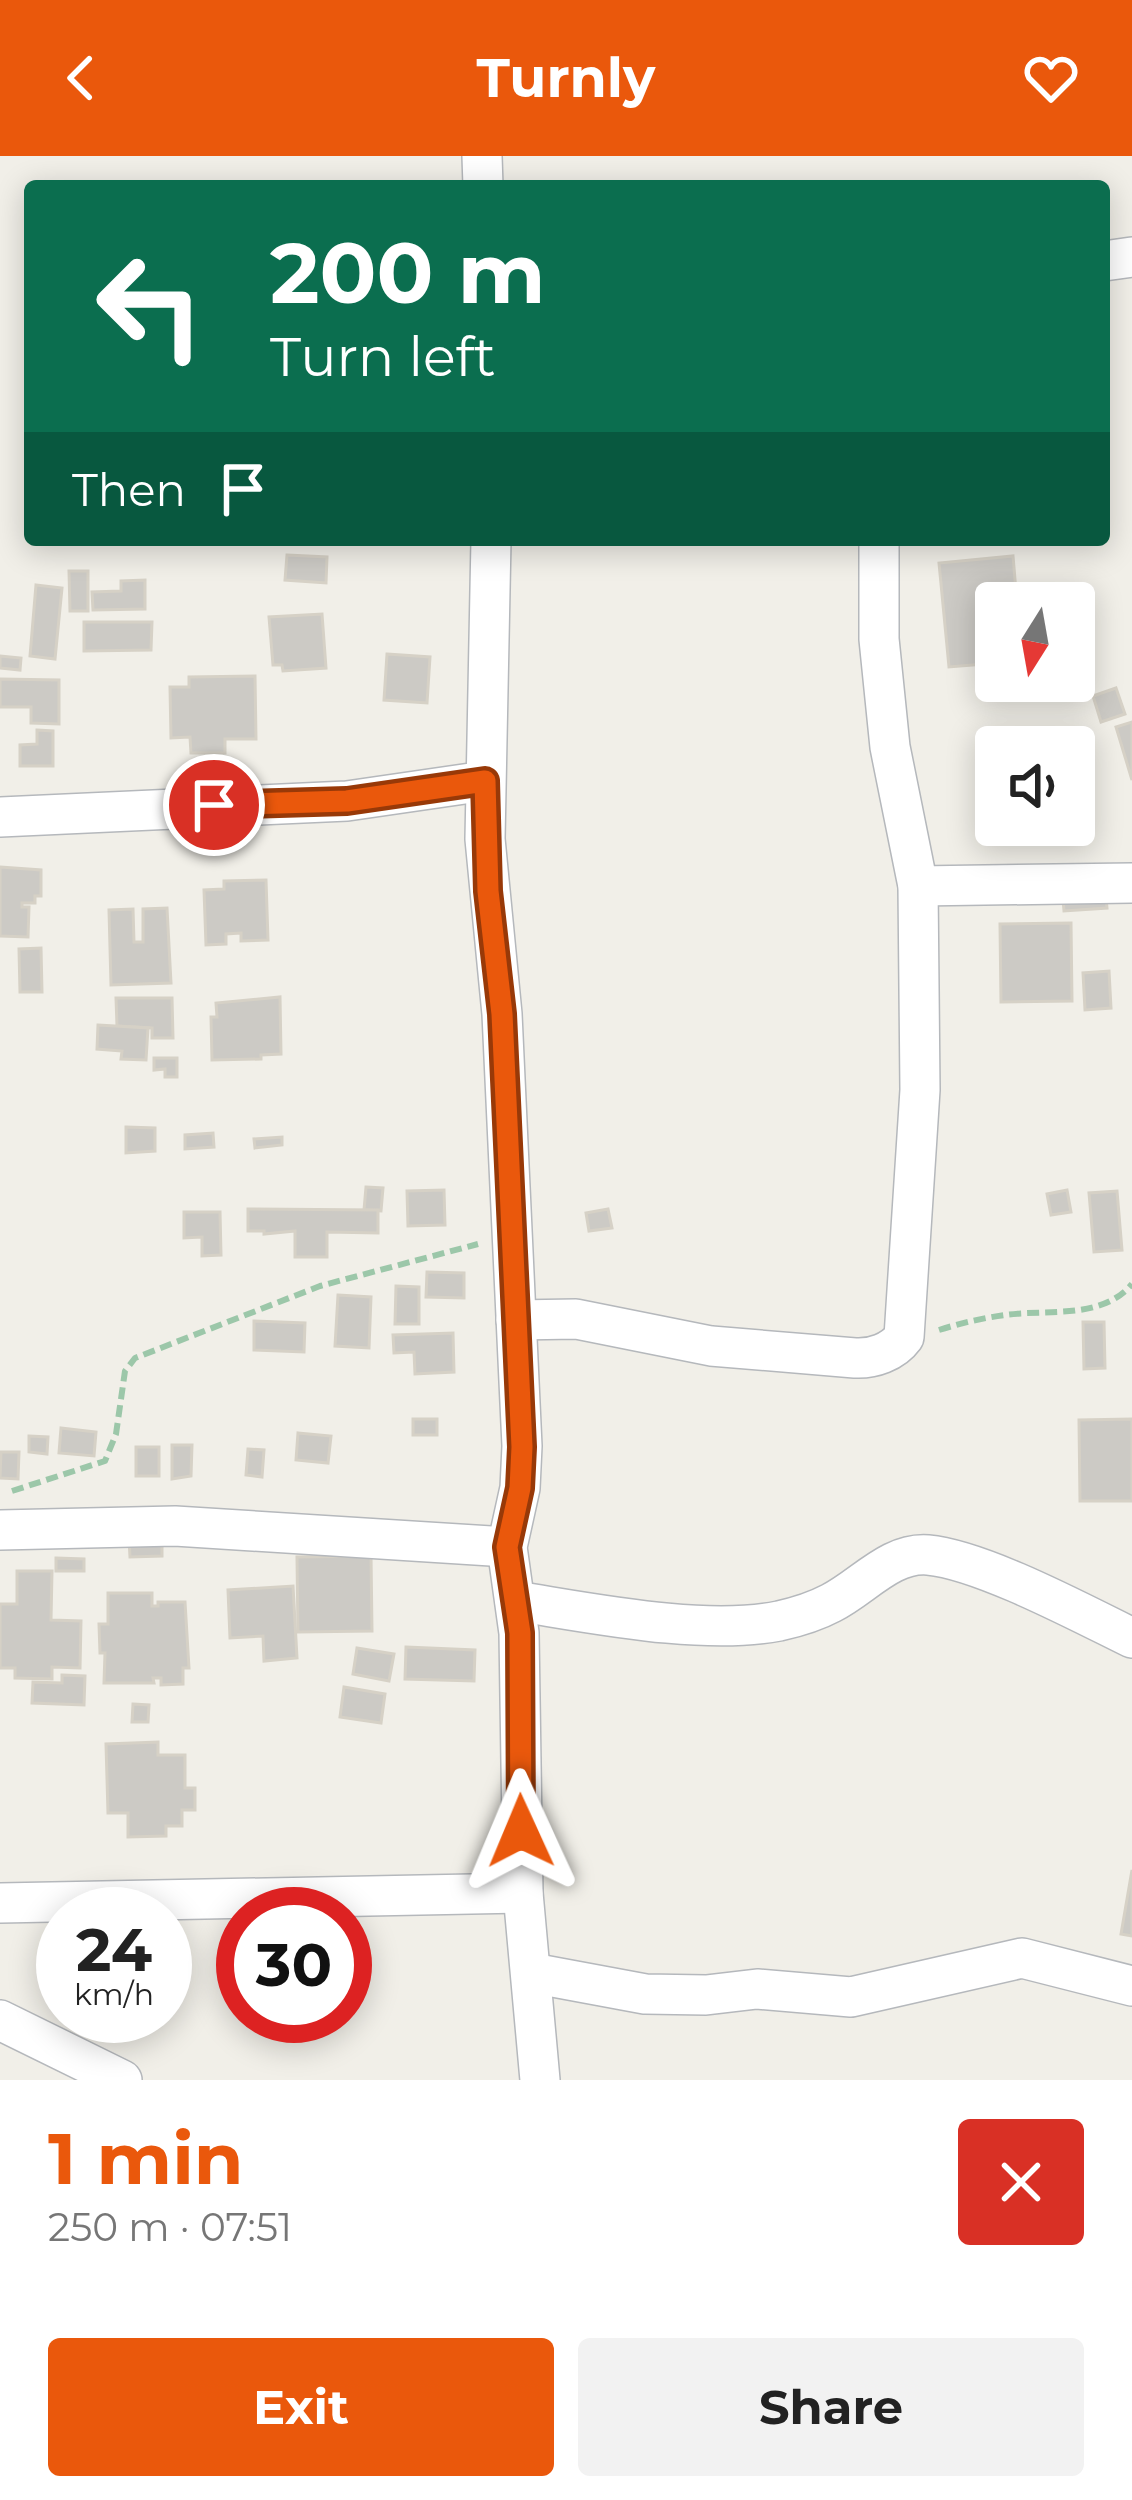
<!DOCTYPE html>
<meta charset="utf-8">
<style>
body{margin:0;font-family:Montserrat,sans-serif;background:#f2f2f2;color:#222;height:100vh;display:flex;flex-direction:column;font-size:45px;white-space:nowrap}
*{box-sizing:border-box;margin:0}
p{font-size:39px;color:#767676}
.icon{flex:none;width:66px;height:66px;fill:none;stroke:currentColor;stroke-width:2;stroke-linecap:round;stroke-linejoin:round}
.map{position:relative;height:1924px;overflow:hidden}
.drawer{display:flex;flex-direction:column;background:#fff;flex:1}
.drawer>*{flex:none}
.guide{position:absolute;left:24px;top:24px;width:1086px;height:366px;border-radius:12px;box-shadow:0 6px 30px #0003;background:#0b6e4f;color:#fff;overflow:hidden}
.needle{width:78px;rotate:191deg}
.controls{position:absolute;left:975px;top:426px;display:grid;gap:24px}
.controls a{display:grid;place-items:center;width:120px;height:120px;border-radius:12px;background:#fff;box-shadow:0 6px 30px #0003;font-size:60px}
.speed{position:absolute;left:36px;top:1731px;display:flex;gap:24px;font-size:60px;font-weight:700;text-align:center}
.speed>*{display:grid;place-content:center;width:156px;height:156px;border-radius:50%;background:#fff;box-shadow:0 6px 30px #0003;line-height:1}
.speed small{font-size:30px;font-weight:400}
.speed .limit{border:18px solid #d22;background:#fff;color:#111}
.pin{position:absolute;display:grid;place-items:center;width:102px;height:102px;color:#fff;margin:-51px;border:6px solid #fff;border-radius:50%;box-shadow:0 3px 12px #0007}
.me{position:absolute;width:132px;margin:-66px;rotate:359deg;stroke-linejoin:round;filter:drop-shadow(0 0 9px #0008)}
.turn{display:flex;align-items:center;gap:42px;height:252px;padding:0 48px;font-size:54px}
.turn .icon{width:156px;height:156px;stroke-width:2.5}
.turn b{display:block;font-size:84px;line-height:102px}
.then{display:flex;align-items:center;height:114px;padding:0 48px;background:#0003;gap:24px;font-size:45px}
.round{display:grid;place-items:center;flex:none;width:126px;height:126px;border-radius:12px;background:#f2f2f2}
.headline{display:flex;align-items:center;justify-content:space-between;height:204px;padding:0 48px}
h1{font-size:72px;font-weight:700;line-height:90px;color:#ea580c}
.action{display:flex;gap:24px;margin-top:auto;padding:24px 48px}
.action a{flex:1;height:138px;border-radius:12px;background:#ea580c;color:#fff;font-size:48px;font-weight:700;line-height:138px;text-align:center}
.action a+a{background:#f2f2f2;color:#222}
header{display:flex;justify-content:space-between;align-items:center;height:156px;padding:0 48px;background:#ea580c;color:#fff;font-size:54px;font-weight:700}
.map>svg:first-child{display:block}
.building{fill:#cccac5;stroke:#d6d1c6;stroke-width:3}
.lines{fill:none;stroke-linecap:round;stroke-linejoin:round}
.minor-casing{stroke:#b5b8bc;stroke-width:42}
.path{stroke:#9cc7a9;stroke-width:6;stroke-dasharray:12 6;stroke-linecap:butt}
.minor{stroke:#fff;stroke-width:39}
.route-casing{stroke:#983908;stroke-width:30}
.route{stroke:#ea580c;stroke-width:21}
</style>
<header><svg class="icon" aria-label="back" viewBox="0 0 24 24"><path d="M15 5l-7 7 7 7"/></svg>Turnly<svg class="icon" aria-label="heart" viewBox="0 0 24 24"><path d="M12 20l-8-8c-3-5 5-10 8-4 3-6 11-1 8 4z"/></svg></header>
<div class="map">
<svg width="1132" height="1924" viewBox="0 0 1132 1924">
<rect width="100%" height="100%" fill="#f1efe8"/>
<g class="building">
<path d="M287 399 327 401 326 427 285 424Z"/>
<path d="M1013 400 1017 447H996V507L949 511 939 407Z"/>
<path d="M69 415H88V455H70Z"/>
<path d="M145 424V453L93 454 92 436 121 435V425Z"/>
<path d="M36 429 62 432 55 503 30 500Z"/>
<path d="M322 458 326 512 283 515 282 509H273L269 461Z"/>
<path d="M84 466H152L151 494 84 495Z"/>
<path d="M387 498 430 501 427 547 384 544Z"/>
<path d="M0 500 21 502 20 514 0 512Z"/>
<path d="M255 520 256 583H225V597H191L190 581 171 582 170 531H189V521Z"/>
<path d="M0 523 59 524V568L31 567V551H0Z"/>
<path d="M1116 532 1125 558 1101 566 1093 540Z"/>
<path d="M1132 566V624L1116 571Z"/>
<path d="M37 574 53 575V610H20V589L37 588Z"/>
<path d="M0 711 41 714V740H35V747H22V751H29L28 781 0 780Z"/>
<path d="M266 724 268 784 241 785V777L226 778V788L206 789 204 734 224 733V725Z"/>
<path d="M1105 730 1107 752 1064 755 1062 733Z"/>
<path d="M167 752 171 827 111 829 109 754 133 753 134 786H143V753Z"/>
<path d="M1071 767 1072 845 1001 846 1000 768Z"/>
<path d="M41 792 42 836H20L19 793Z"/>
<path d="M1109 815 1111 852 1085 854 1083 817Z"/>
<path d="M280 841 281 898 261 899V903L212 904 211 861H217L216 847Z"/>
<path d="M116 842H172L173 882H152V872L117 870Z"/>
<path d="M98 869 148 872 146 904 121 903 122 895 97 893Z"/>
<path d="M154 902H177V921H165V913L154 914Z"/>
<path d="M126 971 155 972V995L126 997Z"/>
<path d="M213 977 214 991 185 993V979Z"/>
<path d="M282 981V989L255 992 254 983Z"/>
<path d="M366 1031 383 1032 381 1055 364 1054Z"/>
<path d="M444 1034 445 1069 408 1070 407 1035Z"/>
<path d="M1067 1034 1071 1056 1051 1059 1047 1038Z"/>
<path d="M1117 1035 1122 1094 1094 1096 1089 1037Z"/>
<path d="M248 1053 378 1054V1077L327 1076V1101H295V1075L264 1078V1075H248Z"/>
<path d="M608 1053 612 1072 589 1075 586 1057Z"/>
<path d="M184 1056H220L221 1099 202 1100V1081L184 1082Z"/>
<path d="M427 1116 464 1117V1142L426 1141Z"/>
<path d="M396 1130 419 1131V1168H395Z"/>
<path d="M338 1139 371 1141 369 1192 335 1190Z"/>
<path d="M254 1165 305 1167 304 1196 254 1194Z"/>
<path d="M1083 1166H1104L1105 1212 1084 1213Z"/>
<path d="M453 1177 454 1216 415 1218 414 1196 394 1197 393 1179Z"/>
<rect x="413" y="1263" width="24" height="16"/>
<path d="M1132 1263V1345H1080L1079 1264Z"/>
<path d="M61 1272 96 1276 94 1300 59 1297Z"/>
<path d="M298 1277 331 1280 328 1307 296 1304Z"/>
<path d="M29 1280 48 1281 47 1298 29 1296Z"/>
<path d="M172 1289H192L191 1320 172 1323Z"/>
<rect x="136" y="1291" width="23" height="29"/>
<path d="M248 1293 264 1294 262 1321 246 1319Z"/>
<path d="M1 1296H19L18 1323 0 1322Z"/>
<path d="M129 1383H162V1400L130 1401Z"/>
<path d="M371 1400 372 1475 298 1476 297 1401Z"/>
<path d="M56 1402 84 1403V1415H56Z"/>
<path d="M17 1415H52L51 1464 81 1465 80 1512 52 1511V1523L15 1522V1512H0V1448H17Z"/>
<path d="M293 1430 297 1502 264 1505 263 1480 230 1482 228 1434Z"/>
<path d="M108 1437H152V1450H158V1446H185L189 1512H183V1528L161 1529V1522H153L154 1527H104L105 1497H100L99 1468H108Z"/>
<path d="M406 1491 475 1494 474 1525 405 1523Z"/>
<path d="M357 1492 394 1498 389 1525 353 1518Z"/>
<path d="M62 1519 85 1520 84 1549 32 1547 33 1526 62 1527Z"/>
<path d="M344 1531 385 1538 381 1567 340 1561Z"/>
<path d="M133 1548 149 1549 148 1566H132Z"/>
<path d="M158 1586V1599H185V1632H195V1654H182V1670H166V1680L128 1681V1657H108L106 1588Z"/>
<path d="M1132 1714V1780L1121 1778Z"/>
</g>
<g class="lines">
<g class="minor-casing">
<g id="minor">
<path d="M482 0 483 30"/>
<path d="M1104 105 1132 101"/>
<path d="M491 384 485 683 502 858 522 1290 520 1332 507 1391 519 1477 523 1737 540 1924"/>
<path d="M0 661 347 645 485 625"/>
<path d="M918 730 1132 727"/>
<path d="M516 1164 576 1163 711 1190 855 1202C873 1203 893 1196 904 1181L920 934 918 730 890 591 879 483V384"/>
<path d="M0 1374 175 1370 507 1391"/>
<path d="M515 1445C592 1457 703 1480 779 1465 797 1461 816 1455 831 1447 863 1431 890 1396 928 1399 982 1404 1081 1457 1132 1482"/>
<path d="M0 1747 523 1737"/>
<path d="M532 1817 645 1838 706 1839 757 1833 851 1841 1022 1802 1132 1830"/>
<path d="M0 1864 122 1924"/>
</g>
</g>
<g class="path">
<path d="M939 1174C961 1167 983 1162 1005 1159 1047 1153 1102 1164 1132 1128"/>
<path d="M12 1335 105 1305 116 1278 125 1215 135 1202 320 1130 478 1088"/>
</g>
<use href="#minor" class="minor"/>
</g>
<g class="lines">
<g class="route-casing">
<path id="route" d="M214 649 347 645 485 625 488 735 502 858 522 1291 520 1332 507 1391 520 1477 521 1675"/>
</g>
<use href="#route" class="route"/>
</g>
</svg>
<div class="controls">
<a><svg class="needle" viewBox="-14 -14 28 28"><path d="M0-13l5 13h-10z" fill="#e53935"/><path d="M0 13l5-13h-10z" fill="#767676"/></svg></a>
<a><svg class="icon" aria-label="sound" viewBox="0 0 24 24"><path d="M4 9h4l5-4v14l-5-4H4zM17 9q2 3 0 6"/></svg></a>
</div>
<div class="speed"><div>24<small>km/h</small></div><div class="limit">30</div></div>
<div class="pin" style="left:214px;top:649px;background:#d93025"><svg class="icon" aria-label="arrive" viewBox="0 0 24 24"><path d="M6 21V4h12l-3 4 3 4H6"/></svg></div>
<svg class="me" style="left:521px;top:1675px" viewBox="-20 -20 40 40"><path d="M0-17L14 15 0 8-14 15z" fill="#ea580c" stroke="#fff" stroke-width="4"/></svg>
<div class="guide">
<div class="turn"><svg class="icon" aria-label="left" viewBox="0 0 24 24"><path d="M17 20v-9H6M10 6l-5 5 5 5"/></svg><div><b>200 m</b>Turn left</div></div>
<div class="then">Then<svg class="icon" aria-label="arrive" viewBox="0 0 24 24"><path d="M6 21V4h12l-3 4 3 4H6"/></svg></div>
</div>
</div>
<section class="drawer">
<div class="headline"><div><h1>1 min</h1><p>250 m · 07:51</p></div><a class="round" style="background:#d93025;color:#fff"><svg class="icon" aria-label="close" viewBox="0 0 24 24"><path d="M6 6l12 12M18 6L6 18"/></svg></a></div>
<div class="action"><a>Exit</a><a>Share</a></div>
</section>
